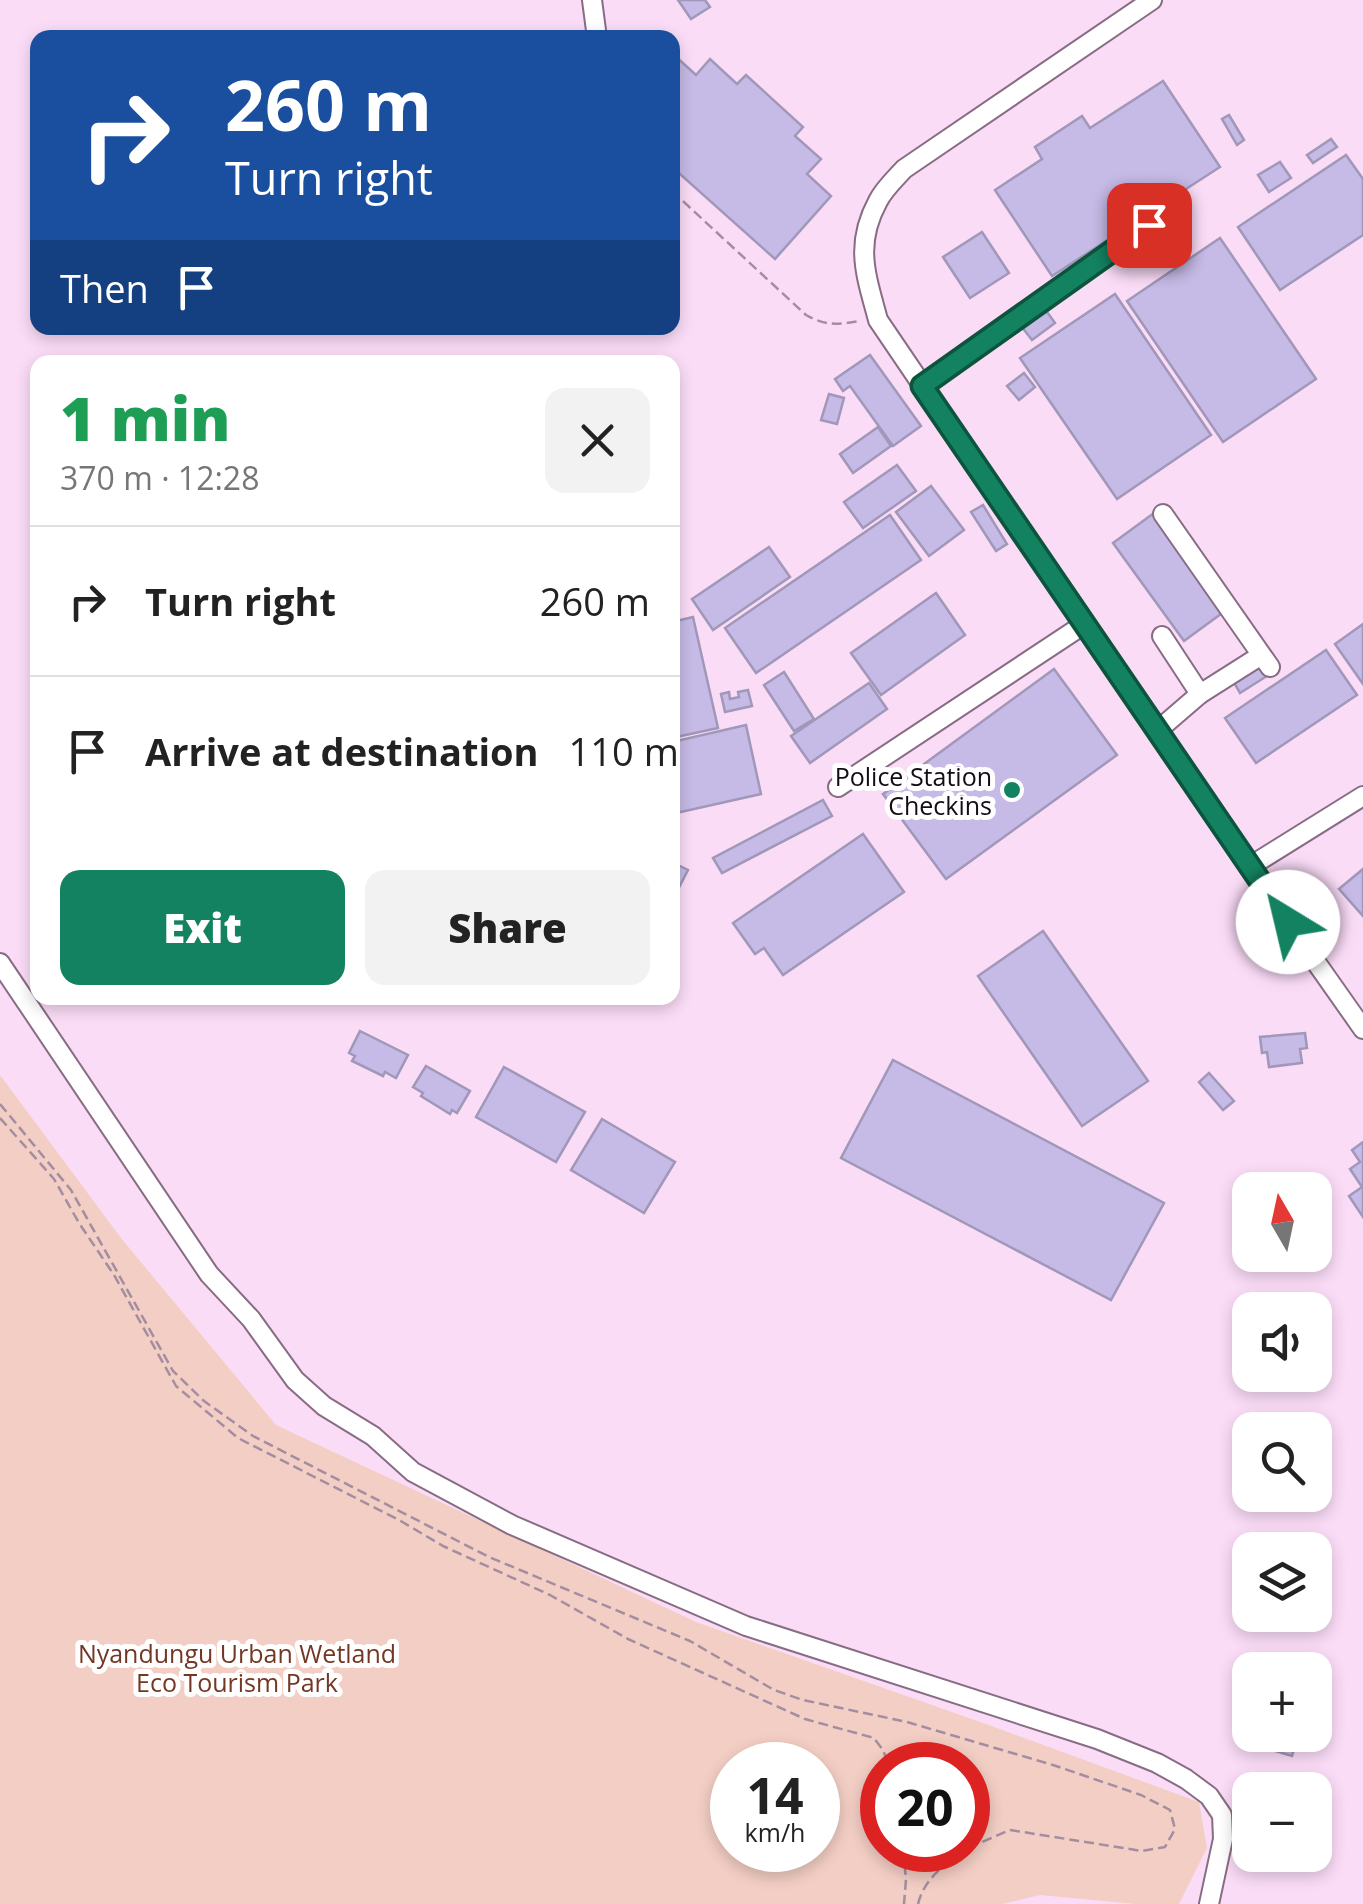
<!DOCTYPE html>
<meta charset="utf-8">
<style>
body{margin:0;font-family:"Open Sans",sans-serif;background:#f2f2f2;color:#222;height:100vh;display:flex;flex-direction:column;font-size:38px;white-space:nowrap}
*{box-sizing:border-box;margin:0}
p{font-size:32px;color:#767676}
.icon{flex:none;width:55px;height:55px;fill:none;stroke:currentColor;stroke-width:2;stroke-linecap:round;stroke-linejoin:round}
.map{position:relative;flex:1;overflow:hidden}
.drawer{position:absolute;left:30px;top:355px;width:650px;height:650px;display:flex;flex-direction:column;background:#fff;border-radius:20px;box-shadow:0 5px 15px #0003}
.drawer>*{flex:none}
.top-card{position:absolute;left:30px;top:30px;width:650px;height:305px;border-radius:20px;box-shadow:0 5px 15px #0003;background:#1a4fa0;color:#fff;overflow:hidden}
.needle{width:65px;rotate:351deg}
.tools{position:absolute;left:1232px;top:1172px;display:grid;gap:20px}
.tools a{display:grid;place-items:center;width:100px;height:100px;border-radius:20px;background:#fff;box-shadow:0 5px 15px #0003;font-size:50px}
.speed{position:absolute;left:710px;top:1742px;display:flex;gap:20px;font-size:50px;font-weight:700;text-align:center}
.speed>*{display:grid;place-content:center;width:130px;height:130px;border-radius:50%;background:#fff;box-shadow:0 5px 15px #0003;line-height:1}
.speed small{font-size:25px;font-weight:400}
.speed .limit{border:15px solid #d22;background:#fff;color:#111}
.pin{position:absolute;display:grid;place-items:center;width:85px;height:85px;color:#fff;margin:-42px;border-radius:20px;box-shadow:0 5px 15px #0006}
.me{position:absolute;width:110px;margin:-55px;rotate:324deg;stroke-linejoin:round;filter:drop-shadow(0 0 8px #0008)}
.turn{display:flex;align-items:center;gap:35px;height:210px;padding:0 30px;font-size:45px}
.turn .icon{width:130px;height:130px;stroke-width:2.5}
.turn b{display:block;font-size:70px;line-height:85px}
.then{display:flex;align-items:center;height:95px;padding:0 30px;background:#0003;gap:20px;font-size:38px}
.round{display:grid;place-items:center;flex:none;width:105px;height:105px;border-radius:20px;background:#f2f2f2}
.overview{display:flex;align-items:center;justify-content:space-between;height:170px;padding:0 30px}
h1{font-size:60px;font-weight:800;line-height:75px;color:#1e9e55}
.cta{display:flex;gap:20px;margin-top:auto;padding:20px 30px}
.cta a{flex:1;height:115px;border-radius:20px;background:#138260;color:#fff;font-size:40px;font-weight:800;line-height:115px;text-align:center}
.cta a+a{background:#f2f2f2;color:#222}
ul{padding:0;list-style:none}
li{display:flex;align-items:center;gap:30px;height:150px;padding:0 30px;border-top:2px solid #e0e0e0}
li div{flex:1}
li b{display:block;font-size:38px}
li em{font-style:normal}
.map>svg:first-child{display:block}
.green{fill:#f3cec4;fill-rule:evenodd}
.building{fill:#c6bae6;stroke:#a097b9;stroke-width:2.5}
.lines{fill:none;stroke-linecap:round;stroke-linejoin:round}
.minor-casing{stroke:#886c84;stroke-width:22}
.path{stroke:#a48da1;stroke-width:2.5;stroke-dasharray:10 5;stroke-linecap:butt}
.minor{stroke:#fff;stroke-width:18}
.route-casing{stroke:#0c543e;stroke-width:25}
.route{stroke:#138260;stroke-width:18}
.poi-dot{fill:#138260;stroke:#fff;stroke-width:4}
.labels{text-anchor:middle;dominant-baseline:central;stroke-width:10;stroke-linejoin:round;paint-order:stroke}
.poi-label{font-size:25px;fill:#150b14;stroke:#fff;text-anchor:end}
.park-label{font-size:25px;fill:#753725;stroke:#fff}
</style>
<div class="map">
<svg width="1363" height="1904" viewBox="0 0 1363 1904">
<rect width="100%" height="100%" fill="#fbdcf7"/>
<path class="green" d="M0 1075 121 1238 276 1425 696 1622 986 1724 1199 1802 1207 1848 1179 1904H1136L1040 1895 1002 1904H0ZM818 1765V1850H732V1765ZM882 1765H968V1850H882Z"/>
<g class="building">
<path d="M678 0H705L710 7 691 19Z"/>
<path d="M674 55 696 75 710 59 737 84 746 75 803 127 795 136 821 159 807 174 831 196 775 259 672 167V57Z"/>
<path d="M1163 81 1220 167 1052 276 995 190 1042 159 1035 147 1082 116 1090 128Z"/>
<path d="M1229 115 1244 140 1237 145 1222 119Z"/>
<path d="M1331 139 1337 147 1313 163 1307 155Z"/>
<path d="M1346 155 1363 179V235L1280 290 1238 227Z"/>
<path d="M1280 162 1291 178 1269 192 1258 175Z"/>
<path d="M982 232 1009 273 970 298 943 257Z"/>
<path d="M1220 238 1316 379 1223 442 1127 301Z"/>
<path d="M1115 294 1211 435 1117 499 1020 358Z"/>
<path d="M1042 305 1055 323 1032 340 1018 322Z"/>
<path d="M870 355 921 426 893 446 850 386 843 391 835 379Z"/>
<path d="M1024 373 1035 387 1019 400 1007 386Z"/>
<path d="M829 394 844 398 837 424 821 420Z"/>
<path d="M878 427 891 446 853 473 840 454Z"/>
<path d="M897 465 916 491 863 528 844 502Z"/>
<path d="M931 486 964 530 929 556 896 512Z"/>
<path d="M983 505 1007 544 996 551 971 512Z"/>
<path d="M1154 513 1225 611 1184 641 1113 543Z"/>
<path d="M890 515 921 560 756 673 725 628Z"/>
<path d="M769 547 790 577 713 630 692 599Z"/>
<path d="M936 593 965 635 881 695 851 653Z"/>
<path d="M693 617 718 728 672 738V622Z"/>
<path d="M1363 624V684L1335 644Z"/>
<path d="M1326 650 1357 695 1256 763 1225 718Z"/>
<path d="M1259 664 1267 676 1240 693 1233 681Z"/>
<path d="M1054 669 1117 755 946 879 883 794Z"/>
<path d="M784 672 814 719 794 731 764 685Z"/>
<path d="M869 683 887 709 810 763 791 736Z"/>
<path d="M748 690 752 706 725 712 721 694 729 692 730 699 739 697 738 692Z"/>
<path d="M746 725 761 794 672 814V742Z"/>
<path d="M823 800 832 816 722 873 713 858Z"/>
<path d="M863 834 904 892 783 975 764 948 755 954 733 923Z"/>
<path d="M672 862 688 870 673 899 672 898Z"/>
<path d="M1363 869V916L1339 889Z"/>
<path d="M1043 931 1148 1081 1082 1126 978 976Z"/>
<path d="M360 1031 408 1055 396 1078 385 1072 383 1076 352 1061 355 1056 349 1053Z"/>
<path d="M1305 1033 1307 1048 1300 1049 1302 1063 1269 1067 1267 1052 1262 1053 1260 1037Z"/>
<path d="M893 1060 1164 1203 1111 1300 841 1158Z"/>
<path d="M426 1066 470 1091 457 1113 452 1110 450 1114 421 1096 423 1093 413 1087Z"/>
<path d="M504 1067 585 1112 556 1162 476 1117Z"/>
<path d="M1209 1073 1234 1101 1223 1110 1199 1082Z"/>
<path d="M602 1119 675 1162 644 1213 571 1170Z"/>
<path d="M1363 1142V1217L1349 1196 1362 1187 1350 1169 1360 1162 1352 1150Z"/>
<path d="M1250 1724V1735H1298L1292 1756 1245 1742Z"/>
</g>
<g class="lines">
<g class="minor-casing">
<g id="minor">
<path d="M592 0 597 38"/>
<path d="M1152 0 904 169C895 179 884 189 878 201 854 245 866 275 878 320L1249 867 1363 1029"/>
<path d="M922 386 1149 225"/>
<path d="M1163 514 1270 667"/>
<path d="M1162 636 1200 694"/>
<path d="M1157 731 1200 694 1260 656"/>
<path d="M838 787 1083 625"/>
<path d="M1249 867 1363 796"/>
<path d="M0 963 209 1274 251 1319 295 1380 324 1406 373 1436 413 1472 512 1525 746 1626 1097 1739 1157 1763 1186 1779 1209 1796 1222 1815 1223 1839 1209 1904"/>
</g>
</g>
<g class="path">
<path d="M672 191 806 315C827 327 838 324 861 321"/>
<path d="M0 1104 71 1190 173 1371 204 1401 253 1436 489 1557 690 1641 774 1690 803 1700 907 1722 1053 1765 1141 1795 1170 1810 1175 1829 1165 1847 1142 1851 1010 1830 968 1848"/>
<path d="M0 1118 54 1179 79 1223 114 1275 176 1386 238 1438 399 1520 443 1546 550 1595 628 1639 805 1719 874 1738 883 1750 889 1765"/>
<path d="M903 1850 906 1879 904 1904"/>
<path d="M918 1904C924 1879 945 1864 965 1850"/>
</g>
<use href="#minor" class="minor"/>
</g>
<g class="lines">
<g class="route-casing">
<path id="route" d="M1149 225 922 386 1288 922"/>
</g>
<use href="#route" class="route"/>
</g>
<circle class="poi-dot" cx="1012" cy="790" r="10"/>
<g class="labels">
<g class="poi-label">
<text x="992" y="776">Police Station<tspan x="992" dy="29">Checkins</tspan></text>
</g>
<g class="park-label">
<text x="237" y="1653">Nyandungu Urban Wetland<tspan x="237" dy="29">Eco Tourism Park</tspan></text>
</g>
</g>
</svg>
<div class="tools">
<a><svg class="needle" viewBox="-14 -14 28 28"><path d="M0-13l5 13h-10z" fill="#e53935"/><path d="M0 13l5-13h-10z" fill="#767676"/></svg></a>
<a><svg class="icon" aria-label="sound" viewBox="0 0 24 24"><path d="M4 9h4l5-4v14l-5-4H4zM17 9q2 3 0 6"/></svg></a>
<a><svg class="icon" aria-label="search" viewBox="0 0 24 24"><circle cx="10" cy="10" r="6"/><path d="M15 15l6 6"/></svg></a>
<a><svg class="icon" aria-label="layers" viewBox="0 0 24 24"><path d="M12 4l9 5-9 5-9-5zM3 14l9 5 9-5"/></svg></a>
<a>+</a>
<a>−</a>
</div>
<div class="speed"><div>14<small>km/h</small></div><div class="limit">20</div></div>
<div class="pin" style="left:1149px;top:225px;background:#d93025"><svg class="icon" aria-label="arrive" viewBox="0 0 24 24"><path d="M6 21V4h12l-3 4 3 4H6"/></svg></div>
<svg class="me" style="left:1288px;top:922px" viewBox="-20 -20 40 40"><circle r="19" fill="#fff"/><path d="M0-13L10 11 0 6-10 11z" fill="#138260"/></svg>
<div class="top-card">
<div class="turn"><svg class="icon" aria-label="right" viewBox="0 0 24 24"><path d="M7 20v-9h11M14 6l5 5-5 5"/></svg><div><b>260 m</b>Turn right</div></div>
<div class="then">Then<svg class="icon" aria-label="arrive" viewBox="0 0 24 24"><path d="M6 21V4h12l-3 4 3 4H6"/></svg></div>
</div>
<section class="drawer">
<div class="overview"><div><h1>1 min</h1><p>370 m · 12:28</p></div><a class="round"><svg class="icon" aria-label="close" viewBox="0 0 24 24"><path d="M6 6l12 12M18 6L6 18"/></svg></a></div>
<ul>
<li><svg class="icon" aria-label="right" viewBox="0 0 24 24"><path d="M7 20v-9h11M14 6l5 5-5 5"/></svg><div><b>Turn right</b></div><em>260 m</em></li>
<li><svg class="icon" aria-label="arrive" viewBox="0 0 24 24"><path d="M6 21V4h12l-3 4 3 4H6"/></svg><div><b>Arrive at destination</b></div><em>110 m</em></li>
</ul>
<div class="cta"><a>Exit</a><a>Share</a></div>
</section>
</div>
